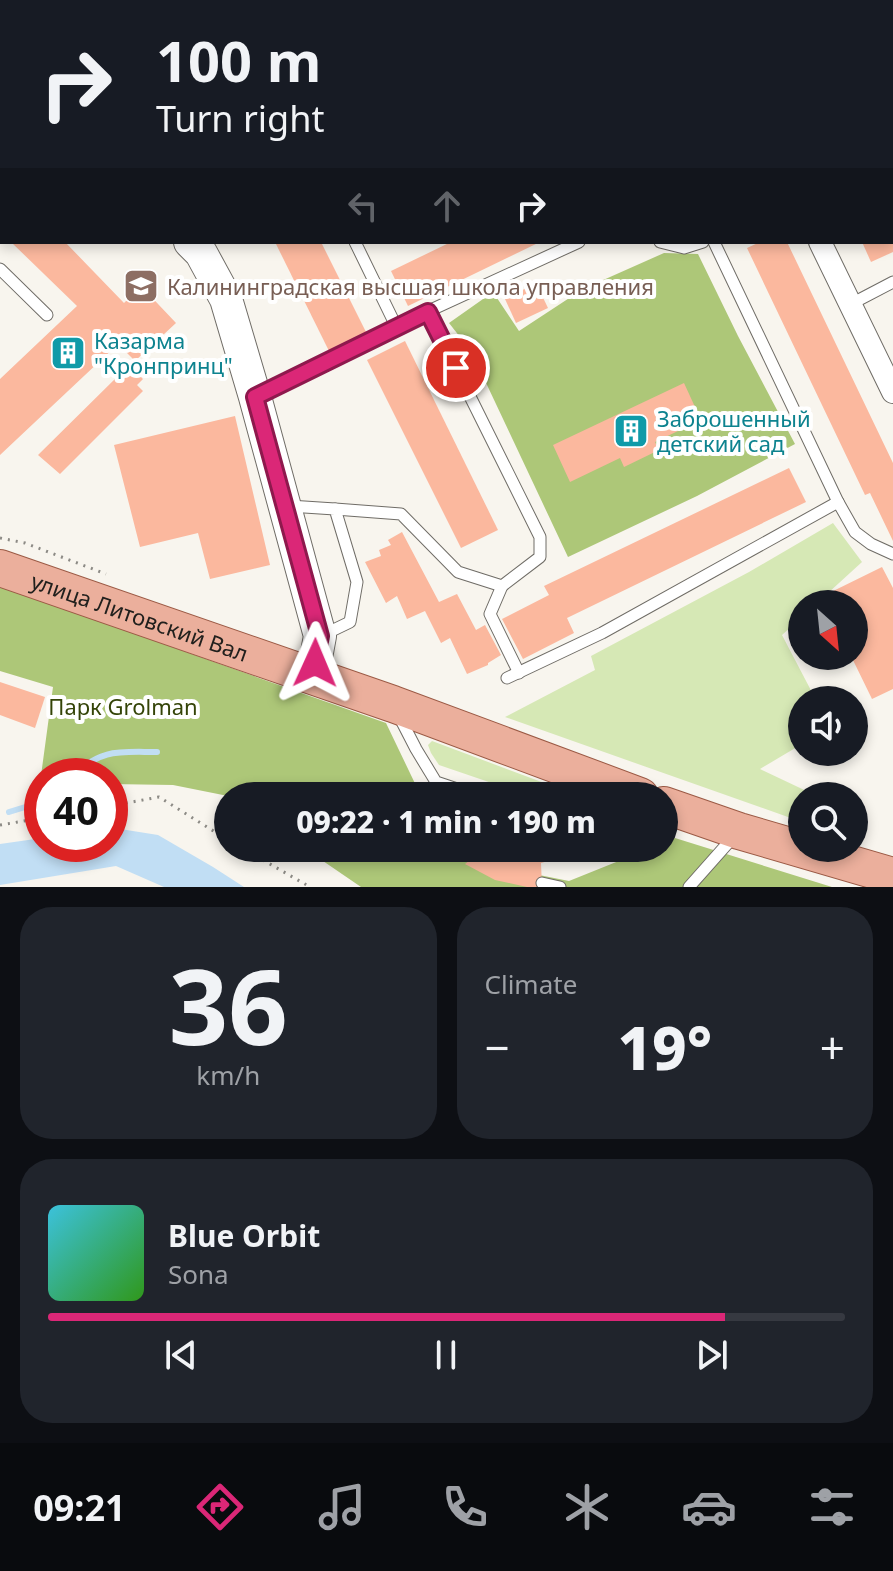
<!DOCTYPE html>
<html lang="en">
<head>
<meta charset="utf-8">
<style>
	:root { --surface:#171b24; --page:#20242c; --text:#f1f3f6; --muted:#9ea1a6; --line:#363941; --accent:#db2777 }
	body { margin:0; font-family:"Noto Sans",sans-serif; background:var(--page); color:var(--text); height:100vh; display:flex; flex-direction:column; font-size:30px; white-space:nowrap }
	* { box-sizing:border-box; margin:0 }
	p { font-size:26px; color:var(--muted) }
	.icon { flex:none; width:44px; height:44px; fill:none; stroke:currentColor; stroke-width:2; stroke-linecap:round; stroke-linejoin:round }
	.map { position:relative; height:887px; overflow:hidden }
	.sheet { display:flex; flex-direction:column; gap:20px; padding:20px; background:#0d0f14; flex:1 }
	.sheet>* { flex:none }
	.guide { position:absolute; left:0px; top:0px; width:894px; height:244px; box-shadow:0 4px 12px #0003; background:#171b24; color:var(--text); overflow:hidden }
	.needle { width:52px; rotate:153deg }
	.controls { position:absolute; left:788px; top:590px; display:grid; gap:16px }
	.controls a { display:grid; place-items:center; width:80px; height:80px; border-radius:50%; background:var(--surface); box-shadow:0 4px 12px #0003; font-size:40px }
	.speed { position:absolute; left:24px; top:758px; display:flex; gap:16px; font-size:40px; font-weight:700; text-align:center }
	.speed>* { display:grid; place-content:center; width:104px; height:104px; border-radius:50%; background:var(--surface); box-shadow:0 4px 12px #0003; line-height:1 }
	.speed .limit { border:12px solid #d22; background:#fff; color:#111 }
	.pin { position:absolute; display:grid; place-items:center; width:68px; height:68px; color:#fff; margin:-34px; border:4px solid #fff; border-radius:50%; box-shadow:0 2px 8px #0007 }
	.me { position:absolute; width:88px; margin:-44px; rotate:1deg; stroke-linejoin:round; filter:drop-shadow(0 0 6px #0008) }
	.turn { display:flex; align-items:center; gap:28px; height:168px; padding:0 24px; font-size:36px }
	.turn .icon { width:104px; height:104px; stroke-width:2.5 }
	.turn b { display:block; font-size:56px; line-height:68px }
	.lanes { display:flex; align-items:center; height:76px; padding:0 24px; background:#0003; justify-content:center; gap:40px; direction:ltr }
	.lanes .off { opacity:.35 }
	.big { font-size:60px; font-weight:800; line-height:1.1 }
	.sheet .tile { flex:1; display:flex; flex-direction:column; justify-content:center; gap:12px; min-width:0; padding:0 28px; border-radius:32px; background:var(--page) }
	.sheet .dial { align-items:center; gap:0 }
	.dial b { font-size:104px; line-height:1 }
	.song { display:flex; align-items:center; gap:24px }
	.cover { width:96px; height:96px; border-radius:12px; background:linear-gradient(135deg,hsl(190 70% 55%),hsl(110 70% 35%)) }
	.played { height:8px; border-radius:4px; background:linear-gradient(90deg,var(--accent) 85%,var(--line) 85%) }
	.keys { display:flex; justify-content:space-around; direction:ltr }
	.heat { display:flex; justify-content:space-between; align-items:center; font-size:44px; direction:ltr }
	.sheet .tiles { flex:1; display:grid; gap:20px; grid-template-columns:1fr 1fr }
	.tile:last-child { grid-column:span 2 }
	.trip { position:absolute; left:214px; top:782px; width:464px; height:80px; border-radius:40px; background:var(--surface); box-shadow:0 4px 12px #0003; font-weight:800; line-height:80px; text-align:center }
	.menu { display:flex; height:128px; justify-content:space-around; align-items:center; background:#090b0e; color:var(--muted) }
	.menu .icon { width:56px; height:56px }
	.menu .on { color:var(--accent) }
	.menu b { font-size:36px; color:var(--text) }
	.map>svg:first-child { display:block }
</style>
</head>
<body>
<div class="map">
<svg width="893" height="887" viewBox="0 0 893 887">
	<rect width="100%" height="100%" fill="#f8f5ee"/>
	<polygon fill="#f0e9dc" points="0,0 195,0 194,2 2,2 2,6"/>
	<g fill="#d6e8b5">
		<polygon points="833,523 862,562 816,604 802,604 802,617 782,635 816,700 802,700 802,744 760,769 817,796 802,796 802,822 505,717 595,670 591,656 749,572"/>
		<polygon points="432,741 579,796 530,796 439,765 431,753 428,745"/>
	</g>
	<g fill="#adc778">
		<polygon points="664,253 698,254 738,336 795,444 697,496 568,557 471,351 449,323 493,292 519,331 583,289"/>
		<polygon points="0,586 386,723 421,796 228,796 173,785 110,784 110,776 42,776 42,783 40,783 53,687 0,671"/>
		<polygon points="675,838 832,887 361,887 304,848 445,848 450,857 569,881 651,848 664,848 664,843"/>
	</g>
	<polygon fill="#c1def4" points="114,828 158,835 213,867 244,887 164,887 116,866 0,885 0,844 42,838 42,844 110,844 110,829"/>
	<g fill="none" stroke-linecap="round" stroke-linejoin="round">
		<g stroke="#c1def4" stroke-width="6">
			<path d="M72 776C102 748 119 752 157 752"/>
			<polyline points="9,812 35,804 42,800"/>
		</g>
	</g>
	<g fill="#fbb89e">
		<polygon points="11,242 65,242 124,303 141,286 176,323 135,361 118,344 0,455 0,379 77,306"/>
		<polygon points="275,242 321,242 366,332 329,351"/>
		<polygon points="451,242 540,242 408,306 391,271"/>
		<polygon points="760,242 787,242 893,463 893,541 870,493 865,495 747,248"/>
		<polygon points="862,242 893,242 893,252 871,262"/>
		<polygon points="536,283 548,308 516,323 505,299"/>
		<polygon points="405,341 498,530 461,548 367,360"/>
		<polygon points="119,365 124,370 129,365 143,379 137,385 143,391 60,474 38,455 119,375 114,371"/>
		<polygon points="684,383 701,420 655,442 659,450 624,467 620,458 570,482 553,445"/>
		<polygon points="235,416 270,565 210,579 198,533 140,547 114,445"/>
		<polygon points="789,468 806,502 567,618 574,633 523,659 502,619 549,595 544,586"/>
		<polygon points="402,532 439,602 457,594 476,630 485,625 501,655 488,663 488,665 467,674 450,638 441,643 425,611 407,619 397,596 386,603 365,562 381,556 379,550 391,545 388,540"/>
		<polygon points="882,567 893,588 893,689 872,699 851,656 854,656 854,604 825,604 821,597"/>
		<polygon points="0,682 45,697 35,728 0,715"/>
		<polygon points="513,787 534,796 509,796"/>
		<polygon points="486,848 542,848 549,850 550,858 548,861 541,863 542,887 527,887 495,880 465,864"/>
	</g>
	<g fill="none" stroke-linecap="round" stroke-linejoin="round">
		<g stroke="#6f6c66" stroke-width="13">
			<g id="lane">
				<polyline points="440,0 441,2"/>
				<polyline points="638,2 641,0"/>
				<polyline points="0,77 2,76"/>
				<polyline points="892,132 893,133"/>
				<polyline points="355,242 396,326 579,242"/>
				<polyline points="660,242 684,248 703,242"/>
				<polyline points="714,242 838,502 855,532 871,544 893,554"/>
				<polyline points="0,269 47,315"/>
				<polyline points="851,304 893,282"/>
				<polyline points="257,396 396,326"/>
				<polyline points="289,506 335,509 357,582 350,622 321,636"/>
				<polyline points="335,509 401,514 458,572 502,586 540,557 540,537 428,312"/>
				<polyline points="502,586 490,614 519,673"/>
				<polyline points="507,678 602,633 838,502"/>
				<polyline points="399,716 416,749 436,782 478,796"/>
				<polyline points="542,883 560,887"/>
				<polyline points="689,887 736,834"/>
			</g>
		</g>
		<g stroke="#6f6c66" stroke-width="24">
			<g id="street">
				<polyline points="692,0 694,2"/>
				<polyline points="820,242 893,392"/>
			</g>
		</g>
		<g stroke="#6f6c66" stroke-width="34">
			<g id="secondary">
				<polyline points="0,39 2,49"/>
				<polyline points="190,242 201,253 226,299 255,397 320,636 315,663 309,675"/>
			</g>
		</g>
		<g stroke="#9b5a45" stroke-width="38">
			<g id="primary">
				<path id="s1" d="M0 568 393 704 640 796"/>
				<polyline points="664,805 739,831 893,876"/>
			</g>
		</g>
		<g stroke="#8c8a85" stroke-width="3" stroke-dasharray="2 6" stroke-linecap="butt">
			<polyline points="0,538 25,543 106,574"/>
			<polyline points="110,806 159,797 228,840"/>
			<polyline points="0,825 42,818"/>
			<polyline points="242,848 310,887"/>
		</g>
		<use href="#lane" stroke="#fff" stroke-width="11"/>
		<use href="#street" stroke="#fff" stroke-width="22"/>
		<use href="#secondary" stroke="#fff" stroke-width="32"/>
		<use href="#primary" stroke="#ebaf9c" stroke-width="36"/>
	</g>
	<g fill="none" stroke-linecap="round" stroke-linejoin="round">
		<g stroke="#8e194d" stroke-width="20">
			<polyline id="route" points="315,663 320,636 255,397 428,312 456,368"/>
		</g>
		<use href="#route" stroke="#db2777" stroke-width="14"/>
	</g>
	<defs>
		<g id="university-square" transform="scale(1.8)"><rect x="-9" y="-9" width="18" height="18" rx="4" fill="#8d6e63" stroke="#fff"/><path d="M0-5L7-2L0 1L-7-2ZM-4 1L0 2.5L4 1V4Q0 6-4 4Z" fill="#fff"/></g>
		<g id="building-square" transform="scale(1.8)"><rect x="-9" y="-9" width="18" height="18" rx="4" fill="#0f9aa8" stroke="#fff"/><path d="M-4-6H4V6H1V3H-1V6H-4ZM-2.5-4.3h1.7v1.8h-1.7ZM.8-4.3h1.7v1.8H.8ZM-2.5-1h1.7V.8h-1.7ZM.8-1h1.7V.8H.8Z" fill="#fff"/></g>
	</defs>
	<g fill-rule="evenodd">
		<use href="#university-square" x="141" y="286"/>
		<use href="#building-square" x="68" y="353"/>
		<use href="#building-square" x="631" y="431"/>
	</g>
	<g text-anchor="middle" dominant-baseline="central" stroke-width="8" stroke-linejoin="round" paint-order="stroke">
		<g font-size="22" fill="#785e54" stroke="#fff" text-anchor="start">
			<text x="167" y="286">Калининградская высшая школа управления</text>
		</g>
		<g font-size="22" fill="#0d838f" stroke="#fff" text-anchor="start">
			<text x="94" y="340">Казарма<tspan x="94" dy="25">"Кронпринц"</tspan></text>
			<text x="657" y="418">Заброшенный<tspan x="657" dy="25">детский сад</tspan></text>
		</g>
		<g font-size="22" fill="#21201d" stroke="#fff">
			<text stroke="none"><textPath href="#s1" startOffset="148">улица Литовский Вал</textPath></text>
		</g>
		<g font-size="22" fill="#344408" stroke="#fff">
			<text x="123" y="706">Парк Grolman</text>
		</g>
	</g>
</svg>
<div class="controls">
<a><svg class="needle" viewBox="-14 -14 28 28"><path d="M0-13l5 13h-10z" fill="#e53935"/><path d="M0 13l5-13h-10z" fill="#9ea1a6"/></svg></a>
<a><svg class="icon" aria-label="sound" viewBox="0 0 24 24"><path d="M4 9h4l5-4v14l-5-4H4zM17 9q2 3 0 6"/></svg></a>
<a><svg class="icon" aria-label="search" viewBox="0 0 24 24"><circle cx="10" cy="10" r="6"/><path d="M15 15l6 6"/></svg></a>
</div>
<div class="speed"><div class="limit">40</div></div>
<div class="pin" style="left:456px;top:368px;background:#d93025"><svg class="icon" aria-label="arrive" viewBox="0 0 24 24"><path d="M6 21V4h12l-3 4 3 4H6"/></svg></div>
<svg class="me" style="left:315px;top:663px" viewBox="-20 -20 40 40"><path d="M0-17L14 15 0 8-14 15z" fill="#db2777" stroke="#fff" stroke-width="4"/></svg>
<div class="trip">09:22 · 1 min · 190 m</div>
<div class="guide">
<div class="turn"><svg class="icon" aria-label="right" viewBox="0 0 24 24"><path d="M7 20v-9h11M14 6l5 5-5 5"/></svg><div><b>100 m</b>Turn right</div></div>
<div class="lanes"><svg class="icon off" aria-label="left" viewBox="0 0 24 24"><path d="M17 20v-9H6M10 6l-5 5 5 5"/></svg><svg class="icon off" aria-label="ahead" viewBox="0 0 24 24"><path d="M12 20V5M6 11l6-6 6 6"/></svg><svg class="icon" aria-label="right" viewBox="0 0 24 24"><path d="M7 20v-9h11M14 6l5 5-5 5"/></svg></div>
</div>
</div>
<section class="sheet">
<div class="tiles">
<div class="tile dial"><b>36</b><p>km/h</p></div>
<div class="tile"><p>Climate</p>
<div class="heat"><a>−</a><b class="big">19°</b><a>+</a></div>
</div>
<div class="tile">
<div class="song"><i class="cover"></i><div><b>Blue Orbit</b><p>Sona</p></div></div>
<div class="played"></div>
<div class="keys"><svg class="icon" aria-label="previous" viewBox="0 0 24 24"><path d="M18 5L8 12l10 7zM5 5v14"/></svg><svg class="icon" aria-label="pause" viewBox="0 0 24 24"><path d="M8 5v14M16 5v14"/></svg><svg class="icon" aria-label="next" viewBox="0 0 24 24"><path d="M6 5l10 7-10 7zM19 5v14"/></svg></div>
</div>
</div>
</section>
<nav class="menu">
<b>09:21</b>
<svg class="icon on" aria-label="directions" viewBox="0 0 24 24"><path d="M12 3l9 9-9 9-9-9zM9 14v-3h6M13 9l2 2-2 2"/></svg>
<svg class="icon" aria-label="music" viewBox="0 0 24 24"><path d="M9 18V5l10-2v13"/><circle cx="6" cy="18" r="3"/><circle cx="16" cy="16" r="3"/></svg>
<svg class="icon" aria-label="phone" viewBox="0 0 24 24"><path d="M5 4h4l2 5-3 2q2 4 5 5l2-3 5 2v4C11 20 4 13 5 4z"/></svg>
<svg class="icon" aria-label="climate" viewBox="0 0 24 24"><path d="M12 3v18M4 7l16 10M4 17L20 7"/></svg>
<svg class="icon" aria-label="car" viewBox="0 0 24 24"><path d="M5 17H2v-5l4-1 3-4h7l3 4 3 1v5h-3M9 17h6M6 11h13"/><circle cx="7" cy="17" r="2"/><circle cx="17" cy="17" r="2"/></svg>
<svg class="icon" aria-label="filters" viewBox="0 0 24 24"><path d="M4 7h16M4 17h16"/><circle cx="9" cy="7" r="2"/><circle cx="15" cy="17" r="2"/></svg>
</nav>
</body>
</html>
